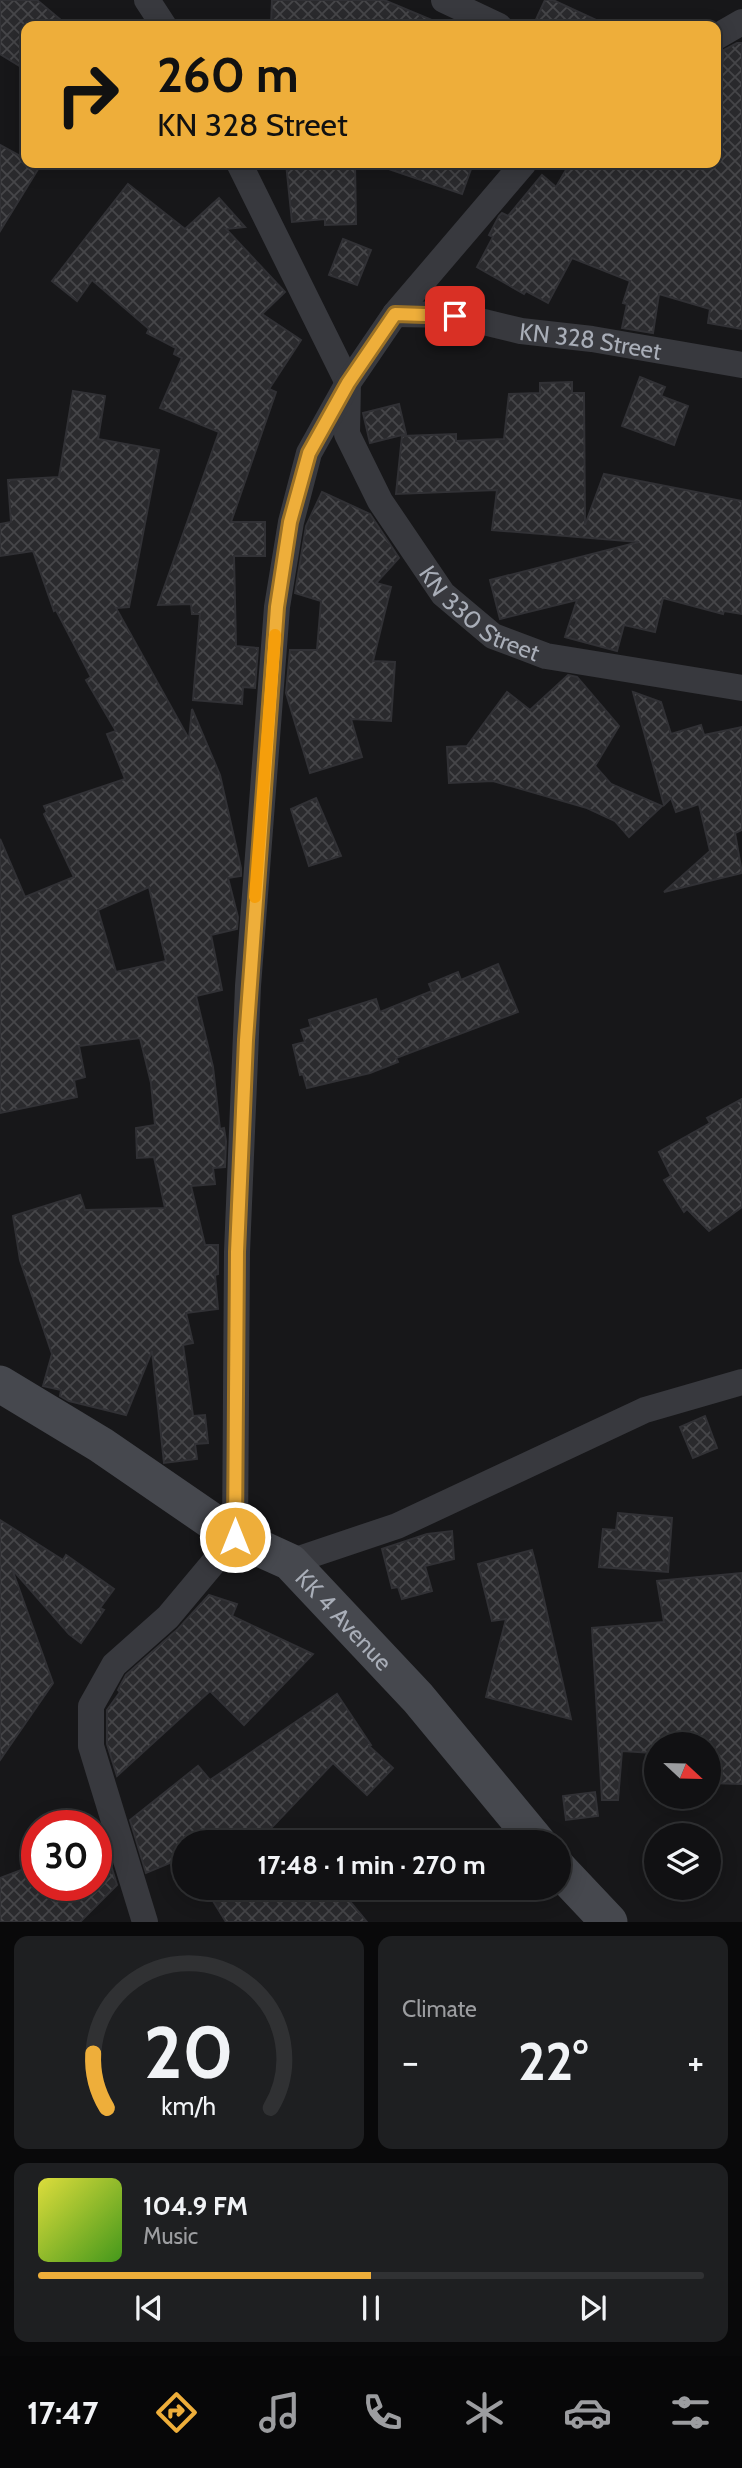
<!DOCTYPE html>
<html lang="en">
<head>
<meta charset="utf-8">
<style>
	:root { --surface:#111113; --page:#1e1f21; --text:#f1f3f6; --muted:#9c9da0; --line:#303133; --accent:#eeae3a }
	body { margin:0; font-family:Cabin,sans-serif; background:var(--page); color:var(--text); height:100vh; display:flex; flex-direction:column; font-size:26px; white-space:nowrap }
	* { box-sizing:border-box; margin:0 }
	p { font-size:23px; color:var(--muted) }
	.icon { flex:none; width:38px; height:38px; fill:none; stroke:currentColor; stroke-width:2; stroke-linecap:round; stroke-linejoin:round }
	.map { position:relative; height:1922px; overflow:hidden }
	.side { display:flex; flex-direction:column; gap:14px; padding:14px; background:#09090a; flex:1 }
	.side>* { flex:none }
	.banner { position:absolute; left:21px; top:21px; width:700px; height:147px; border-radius:14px; box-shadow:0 4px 18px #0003,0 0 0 2px var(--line); background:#eeae3a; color:#111; overflow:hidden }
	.needle { width:46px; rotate:112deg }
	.tools { position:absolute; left:644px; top:1732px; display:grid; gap:14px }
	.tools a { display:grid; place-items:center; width:77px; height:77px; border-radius:50%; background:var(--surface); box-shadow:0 4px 18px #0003,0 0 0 2px var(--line); font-size:35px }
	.speed { position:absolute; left:21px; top:1810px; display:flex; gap:14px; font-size:35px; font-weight:700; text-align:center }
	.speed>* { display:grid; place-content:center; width:91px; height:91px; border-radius:50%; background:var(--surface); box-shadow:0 4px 18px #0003,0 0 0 2px var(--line); line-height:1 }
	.speed .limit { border:10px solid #d22; background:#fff; color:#111 }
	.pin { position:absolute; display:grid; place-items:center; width:60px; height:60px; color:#fff; margin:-30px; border-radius:14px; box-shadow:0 4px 10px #0006 }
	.me { position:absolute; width:77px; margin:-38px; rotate:0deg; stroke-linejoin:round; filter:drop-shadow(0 0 5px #0008) }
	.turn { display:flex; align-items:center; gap:24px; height:147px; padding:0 21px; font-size:32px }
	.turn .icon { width:91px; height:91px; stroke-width:2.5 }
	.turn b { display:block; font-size:49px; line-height:60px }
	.big { font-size:52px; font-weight:700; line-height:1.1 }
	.side .card { flex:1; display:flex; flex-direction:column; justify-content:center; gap:10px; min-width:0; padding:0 24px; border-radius:14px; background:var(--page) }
	.side .dial { align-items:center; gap:0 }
	.dial svg { height:182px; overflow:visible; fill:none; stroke:var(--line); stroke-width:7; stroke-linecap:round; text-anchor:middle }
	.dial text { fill:var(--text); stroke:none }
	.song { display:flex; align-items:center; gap:21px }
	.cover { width:84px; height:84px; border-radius:10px; background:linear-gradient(135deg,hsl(60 70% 55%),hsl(100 70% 35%)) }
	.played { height:7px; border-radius:4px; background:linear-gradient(90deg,var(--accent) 50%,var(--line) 50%) }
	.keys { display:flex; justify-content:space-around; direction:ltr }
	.heat { display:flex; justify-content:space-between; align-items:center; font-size:38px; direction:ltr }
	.side .tiles { flex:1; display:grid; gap:14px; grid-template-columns:1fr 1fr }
	.card:last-child { grid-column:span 2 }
	.trip { position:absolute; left:172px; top:1830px; width:399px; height:70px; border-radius:35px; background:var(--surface); box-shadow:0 4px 18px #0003,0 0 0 2px var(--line); font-weight:700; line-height:70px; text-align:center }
	.tab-bar { display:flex; height:112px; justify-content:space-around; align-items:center; background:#070708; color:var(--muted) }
	.tab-bar .icon { width:49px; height:49px }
	.tab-bar .current { color:var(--accent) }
	.tab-bar b { font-size:32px; color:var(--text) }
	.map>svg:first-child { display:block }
</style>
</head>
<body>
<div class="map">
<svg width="742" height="1922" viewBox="0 0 742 1922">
	<defs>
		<pattern id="building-cross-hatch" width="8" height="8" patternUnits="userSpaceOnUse" patternTransform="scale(1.75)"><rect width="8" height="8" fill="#2a2a2d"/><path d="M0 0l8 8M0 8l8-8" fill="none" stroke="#464649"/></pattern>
	</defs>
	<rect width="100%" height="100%" fill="#171719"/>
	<g fill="url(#building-cross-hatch)" stroke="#313135" stroke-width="2" fill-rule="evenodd">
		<polygon points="0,0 37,0 68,26 26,26 26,70 0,54"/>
		<polygon points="272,0 384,0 446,26 271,26"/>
		<polygon points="545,0 553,0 609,26 533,26"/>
		<polygon points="737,43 742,43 742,329 708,323 710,309 659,294 653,333 622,328 627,304 623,303 630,281 572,258 548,303 526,291 524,294 477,267 493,237 489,235 499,216 502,213 508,216 542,175 556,187 570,163 716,163 716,117 724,50"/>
		<polygon points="0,145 26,159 26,163 40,166 0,231"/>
		<polygon points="286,163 355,163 356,224 325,225 325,219 292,222"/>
		<polygon points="384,163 454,163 471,169 462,194 383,167"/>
		<polygon points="128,184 185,229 219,198 245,227 226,229 285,292 262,314 301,340 269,389 276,392 231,522 265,522 265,556 234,556 236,646 258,648 255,688 243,687 242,704 193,700 200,614 192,614 191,604 158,605 219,432 160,408 182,358 174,354 176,348 147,333 149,329 92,280 77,301 52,281"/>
		<polygon points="343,239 371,250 357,285 329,275"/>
		<polygon points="640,377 665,387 661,396 688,406 674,445 622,426"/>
		<polygon points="572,382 572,393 584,393 585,525 604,474 742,501 742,614 724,611 723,614 663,598 655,632 624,625 617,651 565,637 577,600 500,619 490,580 639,542 492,530 497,490 396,494 402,436 456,434 456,441 504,439 509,394 540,393 540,383"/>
		<path d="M73 391 105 396 98 439 159 450 129 607 116 608 189 739 192 709 220 775 241 868V876L228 878 238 917 237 929 211 935 222 990 196 996 213 1067 220 1129 224 1128 226 1141 225 1167 213 1168 215 1184 191 1186 205 1245H218V1274L215 1275 218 1309 186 1313 193 1343 183 1345 193 1416 205 1415 208 1443 195 1444 197 1459 164 1463 152 1351 126 1415 69 1401 60 1396 61 1390 43 1386 52 1354 20 1260 13 1216 80 1195 85 1210 165 1208 154 1157 137 1158 136 1128 155 1125 151 1083 140 1038 79 1046 85 1077 74 1080 77 1097 0 1113V839L25 897 74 877 44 814 47 812 44 806 125 779 107 734 116 731 86 680 91 677 56 610 54 611 33 551 0 556V524L11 522 8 480 59 477ZM149 887 166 961 116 972 98 910Z"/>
		<polygon points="399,404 406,434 370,443 363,413"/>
		<polygon points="322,492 370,514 399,558 376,583 391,587 373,661 395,662 391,721 351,719 362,757 310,773 286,693 290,650 317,650 321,601 295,593 306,526"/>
		<polygon points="568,675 577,677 619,726 595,766 611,784 662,806 629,837 615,821 587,808 493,781 449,783 447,747 467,746 507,692 530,710"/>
		<polygon points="633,692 661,702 671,734 701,725 704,735 742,727 742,830 735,833 742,873 664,892 710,851 699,804 676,812 671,798 664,805"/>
		<polygon points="316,798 341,856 309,866 291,809"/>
		<polygon points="498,964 518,1012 396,1058 398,1062 370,1073 307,1088 303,1074 300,1075 293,1045 305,1042 301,1030 311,1027 309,1020 376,999 380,1012 432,991 429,984 458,972 461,980"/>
		<polygon points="742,1099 742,1207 709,1231 687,1209 684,1212 664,1180 671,1176 659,1152 710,1123 707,1118"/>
		<polygon points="705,1416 717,1448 693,1458 680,1427"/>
		<polygon points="618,1513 672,1518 668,1572 599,1567 603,1529 616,1530"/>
		<polygon points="0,1520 63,1560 66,1555 114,1589 100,1608 104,1610 81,1643 69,1634 12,1569 53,1683 0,1760"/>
		<polygon points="452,1531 454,1559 425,1566 432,1591 402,1599 398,1587 392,1588 382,1549 427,1534"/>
		<polygon points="532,1550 537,1569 571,1719 486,1697 506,1619 492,1621 478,1564"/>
		<polygon points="742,1573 742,1784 709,1783 709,1745 653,1745 652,1753 622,1751 618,1800 602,1800 592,1628 664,1622 657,1581"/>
		<polygon points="209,1595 237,1604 232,1616 313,1654 244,1725 210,1691 117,1776 107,1744 107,1710 120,1692 118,1690 126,1675 178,1629"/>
		<polygon points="337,1694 371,1745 369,1746 393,1768 367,1795 333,1763 257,1843 184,1843 184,1857 146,1873 130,1820 198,1766 210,1780"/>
		<polygon points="595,1792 598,1816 566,1820 563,1796"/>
		<polygon points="104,1842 117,1885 80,1922 0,1922 0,1878 37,1864 37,1885 96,1885 96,1848"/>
		<polygon points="205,1888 339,1888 367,1922 226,1922"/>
	</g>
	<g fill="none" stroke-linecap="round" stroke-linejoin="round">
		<g stroke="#38393e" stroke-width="26">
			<polyline points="147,0 164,26"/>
			<polyline points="444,0 499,26"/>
			<polyline points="716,37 742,22"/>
			<path id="s1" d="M239 163 348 383 347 434 380 501 443 594 493 636 546 656 742 688"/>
			<path id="s2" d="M395 314 455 315 521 331 592 339 742 365"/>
			<polyline points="290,1562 397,1526 645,1410 742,1382"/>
			<polyline points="145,1922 91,1746 91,1706 114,1665 168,1617 235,1537 237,1252 248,986 277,607 291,522 309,453 348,383 395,314 524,163"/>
		</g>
		<g stroke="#46484e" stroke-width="37">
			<path id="s3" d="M0 1384 101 1445 235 1537 290 1562 418 1698 538 1843"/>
			<polyline points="558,1868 609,1922"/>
		</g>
	</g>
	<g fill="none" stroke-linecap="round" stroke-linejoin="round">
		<g stroke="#9b7126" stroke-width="18">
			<polyline id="route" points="235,1537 237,1252 246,1040 277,607 290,522 309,453 348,383 395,314 455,316"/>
		</g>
		<use href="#route" stroke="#eeae3a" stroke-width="12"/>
		<polyline stroke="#f59e0b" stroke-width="12" points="255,897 275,635"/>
	</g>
	<g text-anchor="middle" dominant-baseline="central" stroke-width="7" stroke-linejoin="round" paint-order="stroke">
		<g font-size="24" fill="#a9aeb8" stroke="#121214">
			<text stroke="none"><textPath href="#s2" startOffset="198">KN 328 Street</textPath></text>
			<text stroke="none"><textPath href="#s1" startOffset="525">KN 330 Street</textPath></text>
			<text stroke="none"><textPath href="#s3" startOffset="420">KK 4 Avenue</textPath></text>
		</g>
	</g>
</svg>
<div class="tools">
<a><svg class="needle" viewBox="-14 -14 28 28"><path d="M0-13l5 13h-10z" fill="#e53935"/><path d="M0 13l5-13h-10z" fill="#9c9da0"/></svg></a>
<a><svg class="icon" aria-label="layers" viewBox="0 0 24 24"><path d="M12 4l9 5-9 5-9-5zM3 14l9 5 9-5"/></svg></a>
</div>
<div class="speed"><div class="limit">30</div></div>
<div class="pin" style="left:455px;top:316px;background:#d93025"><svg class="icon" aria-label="arrive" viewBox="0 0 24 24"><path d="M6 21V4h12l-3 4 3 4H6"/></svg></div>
<svg class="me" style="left:235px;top:1537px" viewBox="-20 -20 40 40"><circle r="17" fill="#eeae3a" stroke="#fff" stroke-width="3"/><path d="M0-11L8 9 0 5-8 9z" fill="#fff"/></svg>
<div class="trip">17:48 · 1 min · 270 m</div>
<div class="banner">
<div class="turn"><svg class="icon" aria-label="right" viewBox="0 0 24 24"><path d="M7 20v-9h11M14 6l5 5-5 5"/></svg><div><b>260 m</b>KN 328 Street</div></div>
</div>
</div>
<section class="side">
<div class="tiles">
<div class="card dial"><svg viewBox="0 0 100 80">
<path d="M14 69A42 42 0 1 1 86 69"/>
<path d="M14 69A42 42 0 0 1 8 45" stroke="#eeae3a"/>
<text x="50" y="56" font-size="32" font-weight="700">20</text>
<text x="50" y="72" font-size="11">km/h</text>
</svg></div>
<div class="card"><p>Climate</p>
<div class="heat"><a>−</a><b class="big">22°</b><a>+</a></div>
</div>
<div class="card">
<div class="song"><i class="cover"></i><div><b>104.9 FM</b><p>Music</p></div></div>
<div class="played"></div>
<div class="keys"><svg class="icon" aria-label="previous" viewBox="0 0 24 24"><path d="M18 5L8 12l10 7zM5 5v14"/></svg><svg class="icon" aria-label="pause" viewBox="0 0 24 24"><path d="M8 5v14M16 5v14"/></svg><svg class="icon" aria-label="next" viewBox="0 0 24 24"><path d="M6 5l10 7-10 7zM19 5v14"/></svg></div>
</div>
</div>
</section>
<nav class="tab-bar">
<b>17:47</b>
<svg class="icon current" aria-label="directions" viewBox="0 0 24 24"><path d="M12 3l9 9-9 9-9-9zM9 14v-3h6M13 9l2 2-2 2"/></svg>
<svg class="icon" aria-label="music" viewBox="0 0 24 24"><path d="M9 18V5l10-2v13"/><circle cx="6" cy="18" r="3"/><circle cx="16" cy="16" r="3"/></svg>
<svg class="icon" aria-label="phone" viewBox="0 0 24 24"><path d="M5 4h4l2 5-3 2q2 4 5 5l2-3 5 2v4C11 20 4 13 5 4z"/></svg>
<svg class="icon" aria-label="climate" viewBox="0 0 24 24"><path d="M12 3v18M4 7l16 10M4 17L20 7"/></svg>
<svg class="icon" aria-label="car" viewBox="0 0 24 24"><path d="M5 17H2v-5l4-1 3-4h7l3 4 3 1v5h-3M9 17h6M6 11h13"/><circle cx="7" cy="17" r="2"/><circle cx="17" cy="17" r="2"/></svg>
<svg class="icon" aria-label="filters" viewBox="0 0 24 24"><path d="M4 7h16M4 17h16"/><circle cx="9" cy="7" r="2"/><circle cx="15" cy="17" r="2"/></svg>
</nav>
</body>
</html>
